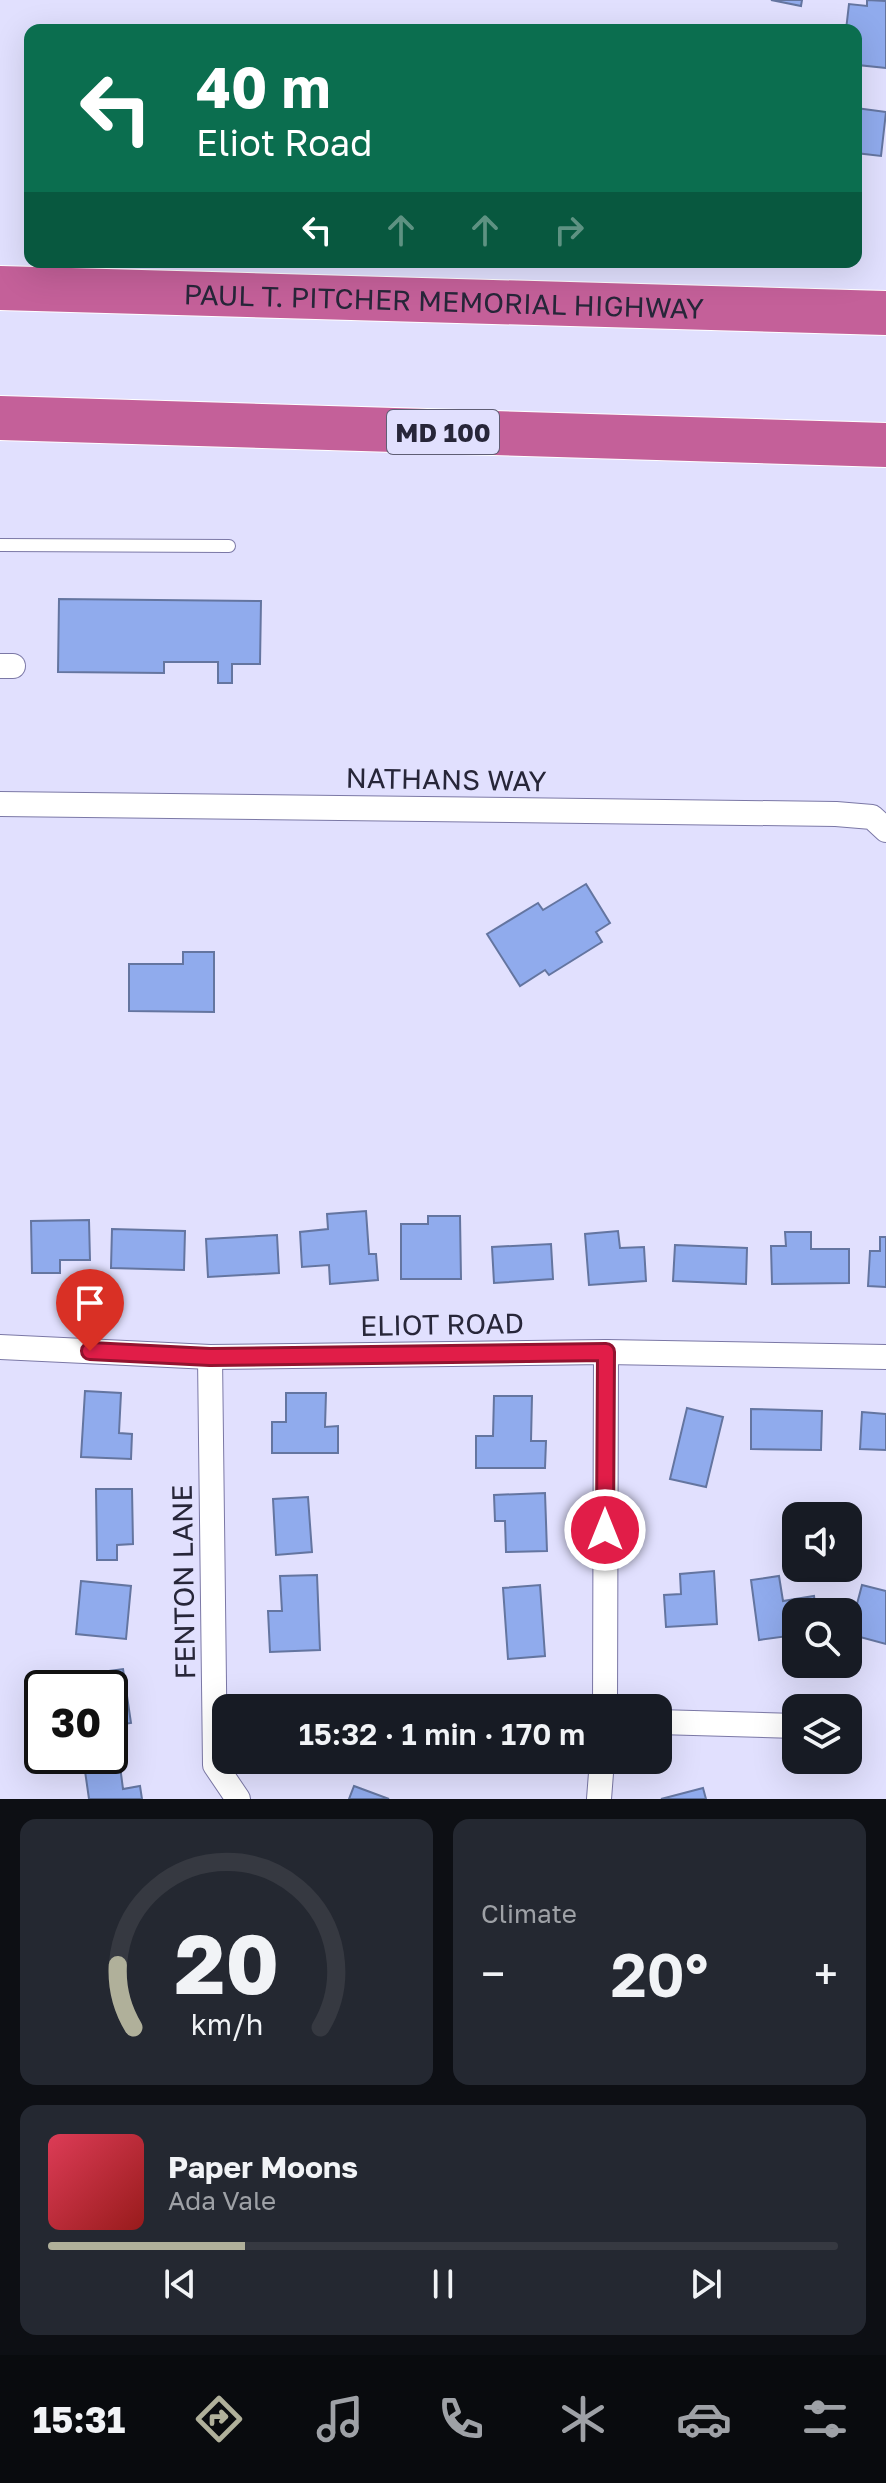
<!DOCTYPE html>
<html lang="en">
<head>
<meta charset="utf-8">
<style>
	:root { --surface:#171b24; --page:#242831; --text:#f1f3f6; --muted:#9ea1a6; --line:#363941; --accent:#b0b09a }
	body { margin:0; font-family:"Golos Text",sans-serif; background:var(--page); color:var(--text); height:100vh; display:flex; flex-direction:column; font-size:30px; white-space:nowrap }
	* { box-sizing:border-box; margin:0 }
	p { font-size:26px; color:var(--muted) }
	.icon { flex:none; width:44px; height:44px; fill:none; stroke:currentColor; stroke-width:2; stroke-linecap:round; stroke-linejoin:round }
	.map { position:relative; height:1799px; overflow:hidden }
	.drawer { display:flex; flex-direction:column; gap:20px; padding:20px; background:#0d0f14; flex:1 }
	.drawer>* { flex:none }
	.banner { position:absolute; left:24px; top:24px; width:838px; height:244px; border-radius:16px; box-shadow:0 8px 32px #0002; background:#0b6e4f; color:#fff; overflow:hidden }
	.controls { position:absolute; left:782px; top:1502px; display:grid; gap:16px }
	.controls a { display:grid; place-items:center; width:80px; height:80px; border-radius:16px; background:var(--surface); box-shadow:0 8px 32px #0002; font-size:40px }
	.speed { position:absolute; left:24px; top:1670px; display:flex; gap:16px; font-size:40px; font-weight:700; text-align:center }
	.speed>* { display:grid; place-content:center; width:104px; height:104px; border-radius:50%; background:var(--surface); box-shadow:0 8px 32px #0002; line-height:1 }
	.speed .limit { border:4px solid #111; border-radius:12px; background:#fff; color:#111 }
	.pin { position:absolute; display:grid; place-items:center; width:68px; height:68px; color:#fff; margin:-82px -34px; border-radius:50% 50% 50% 0; rotate:-45deg; box-shadow:0 0 8px #0007 }
	.pin .icon { rotate:45deg }
	.me { position:absolute; width:88px; margin:-44px; rotate:0deg; stroke-linejoin:round; filter:drop-shadow(0 0 6px #0008) }
	.turn { display:flex; align-items:center; gap:28px; height:168px; padding:0 40px; font-size:36px }
	.turn .icon { width:104px; height:104px; stroke-width:2.5 }
	.turn b { display:block; font-size:56px; line-height:68px }
	.lanes { display:flex; align-items:center; height:76px; padding:0 40px; background:#0003; justify-content:center; gap:40px; direction:ltr }
	.lanes .off { opacity:.35 }
	.big { font-size:60px; font-weight:600; line-height:1.1 }
	.drawer .tile { flex:1; display:flex; flex-direction:column; justify-content:center; gap:12px; min-width:0; padding:0 28px; border-radius:16px; background:var(--page) }
	.drawer .dial { align-items:center; gap:0 }
	.dial svg { height:208px; overflow:visible; fill:none; stroke:var(--line); stroke-width:7; stroke-linecap:round; text-anchor:middle }
	.dial text { fill:var(--text); stroke:none }
	.song { display:flex; align-items:center; gap:24px }
	.cover { width:96px; height:96px; border-radius:12px; background:linear-gradient(135deg,hsl(350 70% 55%),hsl(0 70% 35%)) }
	.played { height:8px; border-radius:4px; background:linear-gradient(90deg,var(--accent) 25%,var(--line) 25%) }
	.keys { display:flex; justify-content:space-around; direction:ltr }
	.heat { display:flex; justify-content:space-between; align-items:center; font-size:44px; direction:ltr }
	.drawer .tiles { flex:1; display:grid; gap:20px; grid-template-columns:1fr 1fr }
	.tile:last-child { grid-column:span 2 }
	.trip { position:absolute; left:212px; top:1694px; width:460px; height:80px; border-radius:16px; background:var(--surface); box-shadow:0 8px 32px #0002; font-weight:600; line-height:80px; text-align:center }
	.dock { display:flex; height:128px; justify-content:space-around; align-items:center; background:#090b0e; color:var(--muted) }
	.dock .icon { width:56px; height:56px }
	.dock .current { color:var(--accent) }
	.dock b { font-size:36px; color:var(--text) }
	.map>svg:first-child { display:block }
</style>
</head>
<body>
<div class="map">
<svg width="886" height="1799" viewBox="0 0 886 1799">
	<rect width="100%" height="100%" fill="#e1e0fe"/>
	<g fill="#90abed" stroke="#6475a0" stroke-width="2">
		<polygon points="771,0 802,0 801,6"/>
		<polygon points="867,0 886,1 886,68 858,65 861,39 856,39 856,30 846,30 849,4 867,6"/>
		<polygon points="856,108 886,112 881,156 856,153"/>
		<polygon points="59,599 261,601 260,664 232,664 232,683 218,683 218,662 164,662 164,673 58,672"/>
		<polygon points="586,884 610,923 596,932 602,942 549,975 545,970 520,986 487,934 538,903 543,910"/>
		<polygon points="183,952 214,952 214,1012 129,1011 129,964 183,964"/>
		<polygon points="366,1211 369,1254 376,1254 378,1280 330,1284 329,1265 302,1267 300,1232 328,1229 327,1214"/>
		<polygon points="428,1216 460,1216 461,1279 401,1279 401,1224 428,1224"/>
		<polygon points="89,1220 90,1260 60,1260 60,1273 32,1273 31,1221"/>
		<polygon points="112,1229 185,1231 184,1270 111,1268"/>
		<polygon points="618,1231 620,1248 644,1247 646,1281 589,1285 585,1234"/>
		<polygon points="785,1232 811,1232 811,1249 849,1249 849,1283 772,1284 771,1246 786,1246"/>
		<polygon points="277,1235 279,1273 208,1277 206,1239"/>
		<polygon points="880,1237 886,1237 886,1287 868,1286 870,1251 880,1251"/>
		<polygon points="551,1244 553,1279 494,1283 492,1247"/>
		<polygon points="675,1245 747,1248 746,1284 673,1281"/>
		<polygon points="85,1391 121,1393 119,1433 132,1434 131,1459 81,1457"/>
		<polygon points="286,1393 326,1393 325,1427 338,1426 338,1453 272,1453 272,1422 286,1422"/>
		<polygon points="494,1396 532,1396 531,1441 546,1441 545,1468 476,1468 476,1436 493,1436"/>
		<polygon points="687,1408 723,1417 706,1487 670,1479"/>
		<polygon points="751,1409 822,1411 821,1450 751,1449"/>
		<polygon points="862,1412 886,1414 886,1450 860,1449"/>
		<polygon points="96,1489 132,1489 133,1544 117,1545 117,1560 97,1560"/>
		<polygon points="545,1493 547,1551 506,1552 505,1521 495,1521 494,1495"/>
		<polygon points="308,1497 312,1552 276,1555 273,1499"/>
		<polygon points="714,1571 717,1624 666,1627 664,1595 681,1594 680,1574"/>
		<polygon points="317,1575 320,1650 270,1652 268,1611 282,1611 280,1576"/>
		<polygon points="779,1576 783,1601 814,1596 816,1612 796,1612 796,1635 759,1640 751,1580"/>
		<polygon points="81,1581 131,1586 126,1639 76,1634"/>
		<polygon points="540,1585 545,1656 508,1659 503,1588"/>
		<polygon points="862,1585 886,1591 886,1644 849,1634"/>
		<polygon points="123,1669 131,1723 110,1726 110,1688 87,1688 85,1674"/>
		<polygon points="120,1766 123,1789 140,1786 142,1799 89,1799 85,1771"/>
		<polygon points="354,1786 389,1799 349,1799"/>
		<polygon points="703,1788 706,1799 661,1799"/>
	</g>
	<g fill="none" stroke-linecap="round" stroke-linejoin="round">
		<g stroke="#7b78a6" stroke-width="14">
			<polyline id="service" points="0,545 229,546"/>
		</g>
		<g stroke="#7b78a6" stroke-width="26">
			<g id="minor">
				<polyline points="0,666 13,666"/>
				<polyline points="0,804 836,814 872,817 886,830"/>
				<polyline points="0,1347 210,1357 606,1352 886,1357"/>
				<polyline points="210,1357 215,1765 238,1799"/>
				<polyline points="605,1708 606,1352"/>
				<polyline points="658,1722 796,1726"/>
				<polyline points="599,1799 602,1760"/>
			</g>
		</g>
		<g stroke="#fff" stroke-width="46">
			<g id="motorway">
				<path id="s1" d="M0 288 886 313"/>
				<polyline points="0,418 886,445"/>
			</g>
		</g>
		<use href="#service" stroke="#fff" stroke-width="12"/>
		<use href="#minor" stroke="#fff" stroke-width="24"/>
		<use href="#motorway" stroke="#c46099" stroke-width="44"/>
	</g>
	<g fill="none" stroke-linecap="round" stroke-linejoin="round">
		<g stroke="#92132f" stroke-width="20">
			<polyline id="route" points="90,1351 210,1357 606,1352 605,1530"/>
		</g>
		<use href="#route" stroke="#e11d48" stroke-width="14"/>
	</g>
	<g text-anchor="middle" dominant-baseline="central" stroke-width="6" stroke-linejoin="round" paint-order="stroke">
		<rect fill="#e1e0fe" stroke="#5f5e74" stroke-width="2" x="387" y="410" width="112" height="44" rx="6"/>
		<g font-size="26" font-weight="bold" fill="#272639">
			<text x="443" y="432">MD 100</text>
		</g>
		<g font-size="28" fill="#272639" stroke="#e1e0fe">
			<text stroke="none"><textPath href="#s1" startOffset="444">PAUL T. PITCHER MEMORIAL HIGHWAY</textPath></text>
			<text transform="translate(446 779) rotate(1)">NATHANS WAY</text>
			<text transform="translate(442 1324) rotate(-1)">ELIOT ROAD</text>
			<text transform="translate(183 1582) rotate(-91)">FENTON LANE</text>
		</g>
	</g>
</svg>
<div class="controls">
<a><svg class="icon" aria-label="sound" viewBox="0 0 24 24"><path d="M4 9h4l5-4v14l-5-4H4zM17 9q2 3 0 6"/></svg></a>
<a><svg class="icon" aria-label="search" viewBox="0 0 24 24"><circle cx="10" cy="10" r="6"/><path d="M15 15l6 6"/></svg></a>
<a><svg class="icon" aria-label="layers" viewBox="0 0 24 24"><path d="M12 4l9 5-9 5-9-5zM3 14l9 5 9-5"/></svg></a>
</div>
<div class="speed"><div class="limit">30</div></div>
<div class="pin" style="left:90px;top:1351px;background:#d93025"><svg class="icon" aria-label="arrive" viewBox="0 0 24 24"><path d="M6 21V4h12l-3 4 3 4H6"/></svg></div>
<svg class="me" style="left:605px;top:1530px" viewBox="-20 -20 40 40"><circle r="17" fill="#e11d48" stroke="#fff" stroke-width="3"/><path d="M0-11L8 9 0 5-8 9z" fill="#fff"/></svg>
<div class="trip">15:32 · 1 min · 170 m</div>
<div class="banner">
<div class="turn"><svg class="icon" aria-label="left" viewBox="0 0 24 24"><path d="M17 20v-9H6M10 6l-5 5 5 5"/></svg><div><b>40 m</b>Eliot Road</div></div>
<div class="lanes"><svg class="icon" aria-label="left" viewBox="0 0 24 24"><path d="M17 20v-9H6M10 6l-5 5 5 5"/></svg><svg class="icon off" aria-label="ahead" viewBox="0 0 24 24"><path d="M12 20V5M6 11l6-6 6 6"/></svg><svg class="icon off" aria-label="ahead" viewBox="0 0 24 24"><path d="M12 20V5M6 11l6-6 6 6"/></svg><svg class="icon off" aria-label="right" viewBox="0 0 24 24"><path d="M7 20v-9h11M14 6l5 5-5 5"/></svg></div>
</div>
</div>
<section class="drawer">
<div class="tiles">
<div class="tile dial"><svg viewBox="0 0 100 80">
<path d="M14 69A42 42 0 1 1 86 69"/>
<path d="M14 69A42 42 0 0 1 8 45" stroke="#b0b09a"/>
<text x="50" y="56" font-size="32" font-weight="700">20</text>
<text x="50" y="72" font-size="11">km/h</text>
</svg></div>
<div class="tile"><p>Climate</p>
<div class="heat"><a>−</a><b class="big">20°</b><a>+</a></div>
</div>
<div class="tile">
<div class="song"><i class="cover"></i><div><b>Paper Moons</b><p>Ada Vale</p></div></div>
<div class="played"></div>
<div class="keys"><svg class="icon" aria-label="previous" viewBox="0 0 24 24"><path d="M18 5L8 12l10 7zM5 5v14"/></svg><svg class="icon" aria-label="pause" viewBox="0 0 24 24"><path d="M8 5v14M16 5v14"/></svg><svg class="icon" aria-label="next" viewBox="0 0 24 24"><path d="M6 5l10 7-10 7zM19 5v14"/></svg></div>
</div>
</div>
</section>
<nav class="dock">
<b>15:31</b>
<svg class="icon current" aria-label="directions" viewBox="0 0 24 24"><path d="M12 3l9 9-9 9-9-9zM9 14v-3h6M13 9l2 2-2 2"/></svg>
<svg class="icon" aria-label="music" viewBox="0 0 24 24"><path d="M9 18V5l10-2v13"/><circle cx="6" cy="18" r="3"/><circle cx="16" cy="16" r="3"/></svg>
<svg class="icon" aria-label="phone" viewBox="0 0 24 24"><path d="M5 4h4l2 5-3 2q2 4 5 5l2-3 5 2v4C11 20 4 13 5 4z"/></svg>
<svg class="icon" aria-label="climate" viewBox="0 0 24 24"><path d="M12 3v18M4 7l16 10M4 17L20 7"/></svg>
<svg class="icon" aria-label="car" viewBox="0 0 24 24"><path d="M5 17H2v-5l4-1 3-4h7l3 4 3 1v5h-3M9 17h6M6 11h13"/><circle cx="7" cy="17" r="2"/><circle cx="17" cy="17" r="2"/></svg>
<svg class="icon" aria-label="filters" viewBox="0 0 24 24"><path d="M4 7h16M4 17h16"/><circle cx="9" cy="7" r="2"/><circle cx="15" cy="17" r="2"/></svg>
</nav>
</body>
</html>
